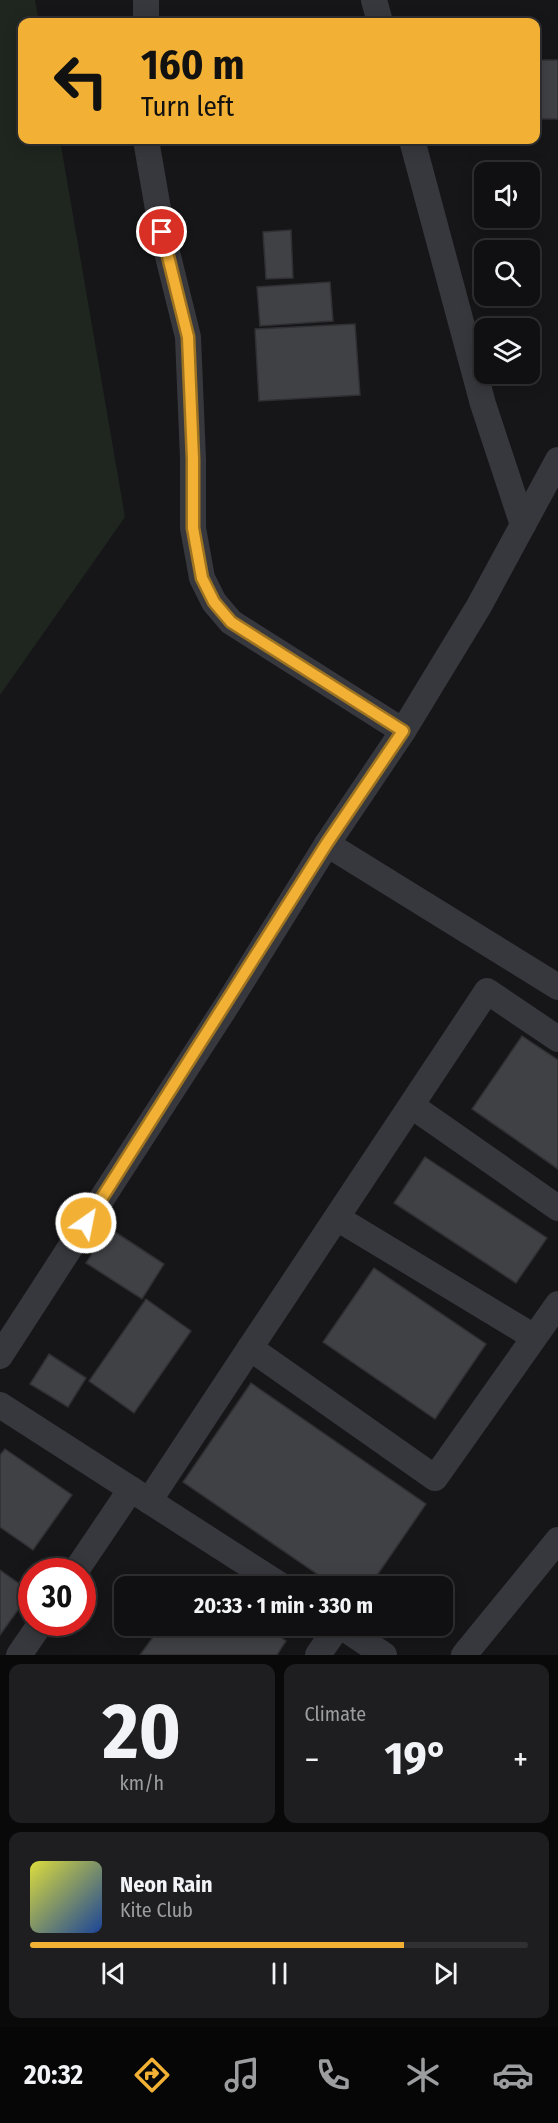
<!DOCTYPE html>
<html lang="en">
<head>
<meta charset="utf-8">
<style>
	:root { --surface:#101012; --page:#1e1e20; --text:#f1f3f6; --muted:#9c9d9f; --line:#303032; --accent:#f2b134 }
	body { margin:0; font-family:"Fira Sans Condensed",sans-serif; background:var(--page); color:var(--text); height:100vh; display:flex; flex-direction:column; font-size:22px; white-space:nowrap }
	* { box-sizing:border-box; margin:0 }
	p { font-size:20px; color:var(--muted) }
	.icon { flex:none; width:33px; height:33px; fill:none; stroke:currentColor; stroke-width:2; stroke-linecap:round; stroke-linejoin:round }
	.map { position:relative; height:1655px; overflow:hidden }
	.drawer { display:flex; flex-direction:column; gap:9px; padding:9px; background:#09090a; flex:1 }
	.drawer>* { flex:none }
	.top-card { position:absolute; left:18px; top:18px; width:522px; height:126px; border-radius:12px; box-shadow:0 3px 15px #0003,0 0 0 2px var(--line); background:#f2b134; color:#111; overflow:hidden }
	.tools { position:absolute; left:474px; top:162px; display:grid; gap:12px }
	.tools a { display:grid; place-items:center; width:66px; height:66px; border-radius:12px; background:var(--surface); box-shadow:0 3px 15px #0003,0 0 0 2px var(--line); font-size:30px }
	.speed { position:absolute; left:18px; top:1558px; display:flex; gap:12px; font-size:30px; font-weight:700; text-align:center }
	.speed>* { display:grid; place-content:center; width:78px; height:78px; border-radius:50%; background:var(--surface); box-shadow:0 3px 15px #0003,0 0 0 2px var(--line); line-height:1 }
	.speed .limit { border:9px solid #d22; background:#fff; color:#111 }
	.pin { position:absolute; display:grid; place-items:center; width:51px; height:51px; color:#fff; margin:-26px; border:3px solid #fff; border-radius:50%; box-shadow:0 2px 6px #0007 }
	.me { position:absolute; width:66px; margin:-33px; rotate:33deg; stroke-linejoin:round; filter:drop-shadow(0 0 4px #0008) }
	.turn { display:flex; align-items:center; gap:21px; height:126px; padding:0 24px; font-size:27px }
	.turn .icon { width:78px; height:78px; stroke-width:2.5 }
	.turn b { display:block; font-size:42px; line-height:51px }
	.big { font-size:45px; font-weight:700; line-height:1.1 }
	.drawer .card { flex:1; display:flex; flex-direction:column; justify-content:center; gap:9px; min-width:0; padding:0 21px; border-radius:12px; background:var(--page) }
	.drawer .dial { align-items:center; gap:0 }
	.dial b { font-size:78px; line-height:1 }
	.song { display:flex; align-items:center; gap:18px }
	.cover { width:72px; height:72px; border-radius:9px; background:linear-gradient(135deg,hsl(60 70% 55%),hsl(220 70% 35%)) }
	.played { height:6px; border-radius:3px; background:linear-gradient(90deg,var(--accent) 75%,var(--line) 75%) }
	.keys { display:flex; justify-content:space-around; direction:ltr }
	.heat { display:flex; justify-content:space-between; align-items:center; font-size:33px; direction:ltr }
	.drawer .tiles { flex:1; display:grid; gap:9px; grid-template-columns:1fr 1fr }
	.card:last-child { grid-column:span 2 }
	.trip { position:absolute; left:114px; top:1576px; width:339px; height:60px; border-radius:12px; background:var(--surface); box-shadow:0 3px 15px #0003,0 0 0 2px var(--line); font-weight:700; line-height:60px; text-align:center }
	.menu { display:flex; height:96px; justify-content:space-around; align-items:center; background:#060607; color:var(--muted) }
	.menu .icon { width:42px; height:42px }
	.menu .on { color:var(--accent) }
	.menu b { font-size:27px; color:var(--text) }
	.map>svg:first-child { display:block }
</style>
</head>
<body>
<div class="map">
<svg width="558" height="1655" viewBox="0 0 558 1655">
	<rect width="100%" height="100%" fill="#161618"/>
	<polygon fill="#1e261f" points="0,0 35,0 39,22 22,22 22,140 60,140 125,517 0,695"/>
	<g fill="#404145" stroke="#303034" stroke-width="1.5">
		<rect x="536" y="60" width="22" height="59"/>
		<polygon points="291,230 293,278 266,279 263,232"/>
		<polygon points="330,282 333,321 260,326 257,287"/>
		<polygon points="355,324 360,395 259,401 255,329"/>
		<polygon points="522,1036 558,1060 558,1169 472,1109"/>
		<polygon points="425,1157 547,1238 516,1283 394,1203"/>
		<polygon points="109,1228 164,1264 142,1299 86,1263"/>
		<polygon points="374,1268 486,1344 435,1419 323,1342"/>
		<polygon points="146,1299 191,1331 134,1413 89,1381"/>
		<polygon points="49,1354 86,1378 68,1407 30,1384"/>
		<polygon points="251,1383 426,1504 369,1587 336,1587 183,1482"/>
		<polygon points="5,1449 72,1495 33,1550 0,1527 0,1455"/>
		<polygon points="0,1570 31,1592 0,1635"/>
		<polygon points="195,1577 209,1587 188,1587"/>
		<polygon points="161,1626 265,1626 286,1641 277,1655 140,1655"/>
	</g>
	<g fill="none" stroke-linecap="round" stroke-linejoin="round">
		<g stroke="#37383d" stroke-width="26">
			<polyline points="146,0 146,22"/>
			<polyline points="374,0 380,22"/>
			<polyline points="146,140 162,232 188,337 193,459 193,528 202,578 214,602 231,622 403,731"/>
			<polyline points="412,140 483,404 523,525"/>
			<polyline points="327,844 558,987"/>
			<polyline points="558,1039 487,991 250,1348 435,1478 558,1304"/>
			<polyline points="412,1106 558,1208"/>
			<polyline points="337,1218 534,1337"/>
			<polyline points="0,1356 227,1005 327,844 403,731 479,606 558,460"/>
			<polyline points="0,1405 283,1587"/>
			<polyline points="149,1501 250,1348"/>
			<polyline points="75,1572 131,1489"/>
			<polyline points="341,1626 384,1655"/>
			<polyline points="19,1655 41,1623"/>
			<polyline points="318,1655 338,1626"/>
			<polyline points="464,1655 558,1540"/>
		</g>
	</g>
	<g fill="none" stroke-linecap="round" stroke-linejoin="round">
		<g stroke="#9d7322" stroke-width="15">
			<polyline id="route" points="86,1223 327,843 403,731 231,622 214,602 202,578 193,528 193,459 188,337 162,232"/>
		</g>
		<use href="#route" stroke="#f2b134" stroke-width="10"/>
	</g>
</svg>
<div class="tools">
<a><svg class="icon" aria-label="sound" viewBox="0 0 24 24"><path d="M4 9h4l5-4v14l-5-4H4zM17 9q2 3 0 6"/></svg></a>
<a><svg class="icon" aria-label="search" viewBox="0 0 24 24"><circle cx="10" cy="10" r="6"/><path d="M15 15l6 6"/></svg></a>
<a><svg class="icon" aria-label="layers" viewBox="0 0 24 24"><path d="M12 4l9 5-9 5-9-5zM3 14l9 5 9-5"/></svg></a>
</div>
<div class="speed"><div class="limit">30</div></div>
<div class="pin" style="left:162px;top:232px;background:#d93025"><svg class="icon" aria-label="arrive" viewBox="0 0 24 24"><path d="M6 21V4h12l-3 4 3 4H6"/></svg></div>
<svg class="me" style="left:86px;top:1223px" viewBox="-20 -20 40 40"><circle r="17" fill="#f2b134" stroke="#fff" stroke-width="3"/><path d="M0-11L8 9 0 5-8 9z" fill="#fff"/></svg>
<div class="trip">20:33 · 1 min · 330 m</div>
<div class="top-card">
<div class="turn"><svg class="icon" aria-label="left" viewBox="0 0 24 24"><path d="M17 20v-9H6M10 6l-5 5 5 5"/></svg><div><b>160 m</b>Turn left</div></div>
</div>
</div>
<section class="drawer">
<div class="tiles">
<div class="card dial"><b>20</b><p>km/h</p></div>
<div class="card"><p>Climate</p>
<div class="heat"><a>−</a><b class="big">19°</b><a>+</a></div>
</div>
<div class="card">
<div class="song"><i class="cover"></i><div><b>Neon Rain</b><p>Kite Club</p></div></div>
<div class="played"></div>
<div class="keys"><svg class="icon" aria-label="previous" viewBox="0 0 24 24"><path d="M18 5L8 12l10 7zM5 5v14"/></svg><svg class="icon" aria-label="pause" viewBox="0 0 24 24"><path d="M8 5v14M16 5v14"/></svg><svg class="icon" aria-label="next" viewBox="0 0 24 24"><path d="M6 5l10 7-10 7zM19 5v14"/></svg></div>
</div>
</div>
</section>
<nav class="menu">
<b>20:32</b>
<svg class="icon on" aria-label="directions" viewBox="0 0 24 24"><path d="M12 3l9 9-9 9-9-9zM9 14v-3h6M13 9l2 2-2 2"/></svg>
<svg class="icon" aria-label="music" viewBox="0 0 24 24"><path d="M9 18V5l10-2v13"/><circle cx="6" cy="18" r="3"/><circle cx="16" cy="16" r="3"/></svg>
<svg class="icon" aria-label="phone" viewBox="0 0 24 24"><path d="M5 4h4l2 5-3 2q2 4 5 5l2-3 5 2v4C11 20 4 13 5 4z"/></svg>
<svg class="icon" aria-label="climate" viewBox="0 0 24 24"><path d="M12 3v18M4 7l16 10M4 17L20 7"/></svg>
<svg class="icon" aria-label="car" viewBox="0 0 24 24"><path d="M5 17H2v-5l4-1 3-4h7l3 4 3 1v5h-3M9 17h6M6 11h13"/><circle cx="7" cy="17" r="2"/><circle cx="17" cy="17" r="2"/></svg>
</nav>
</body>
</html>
